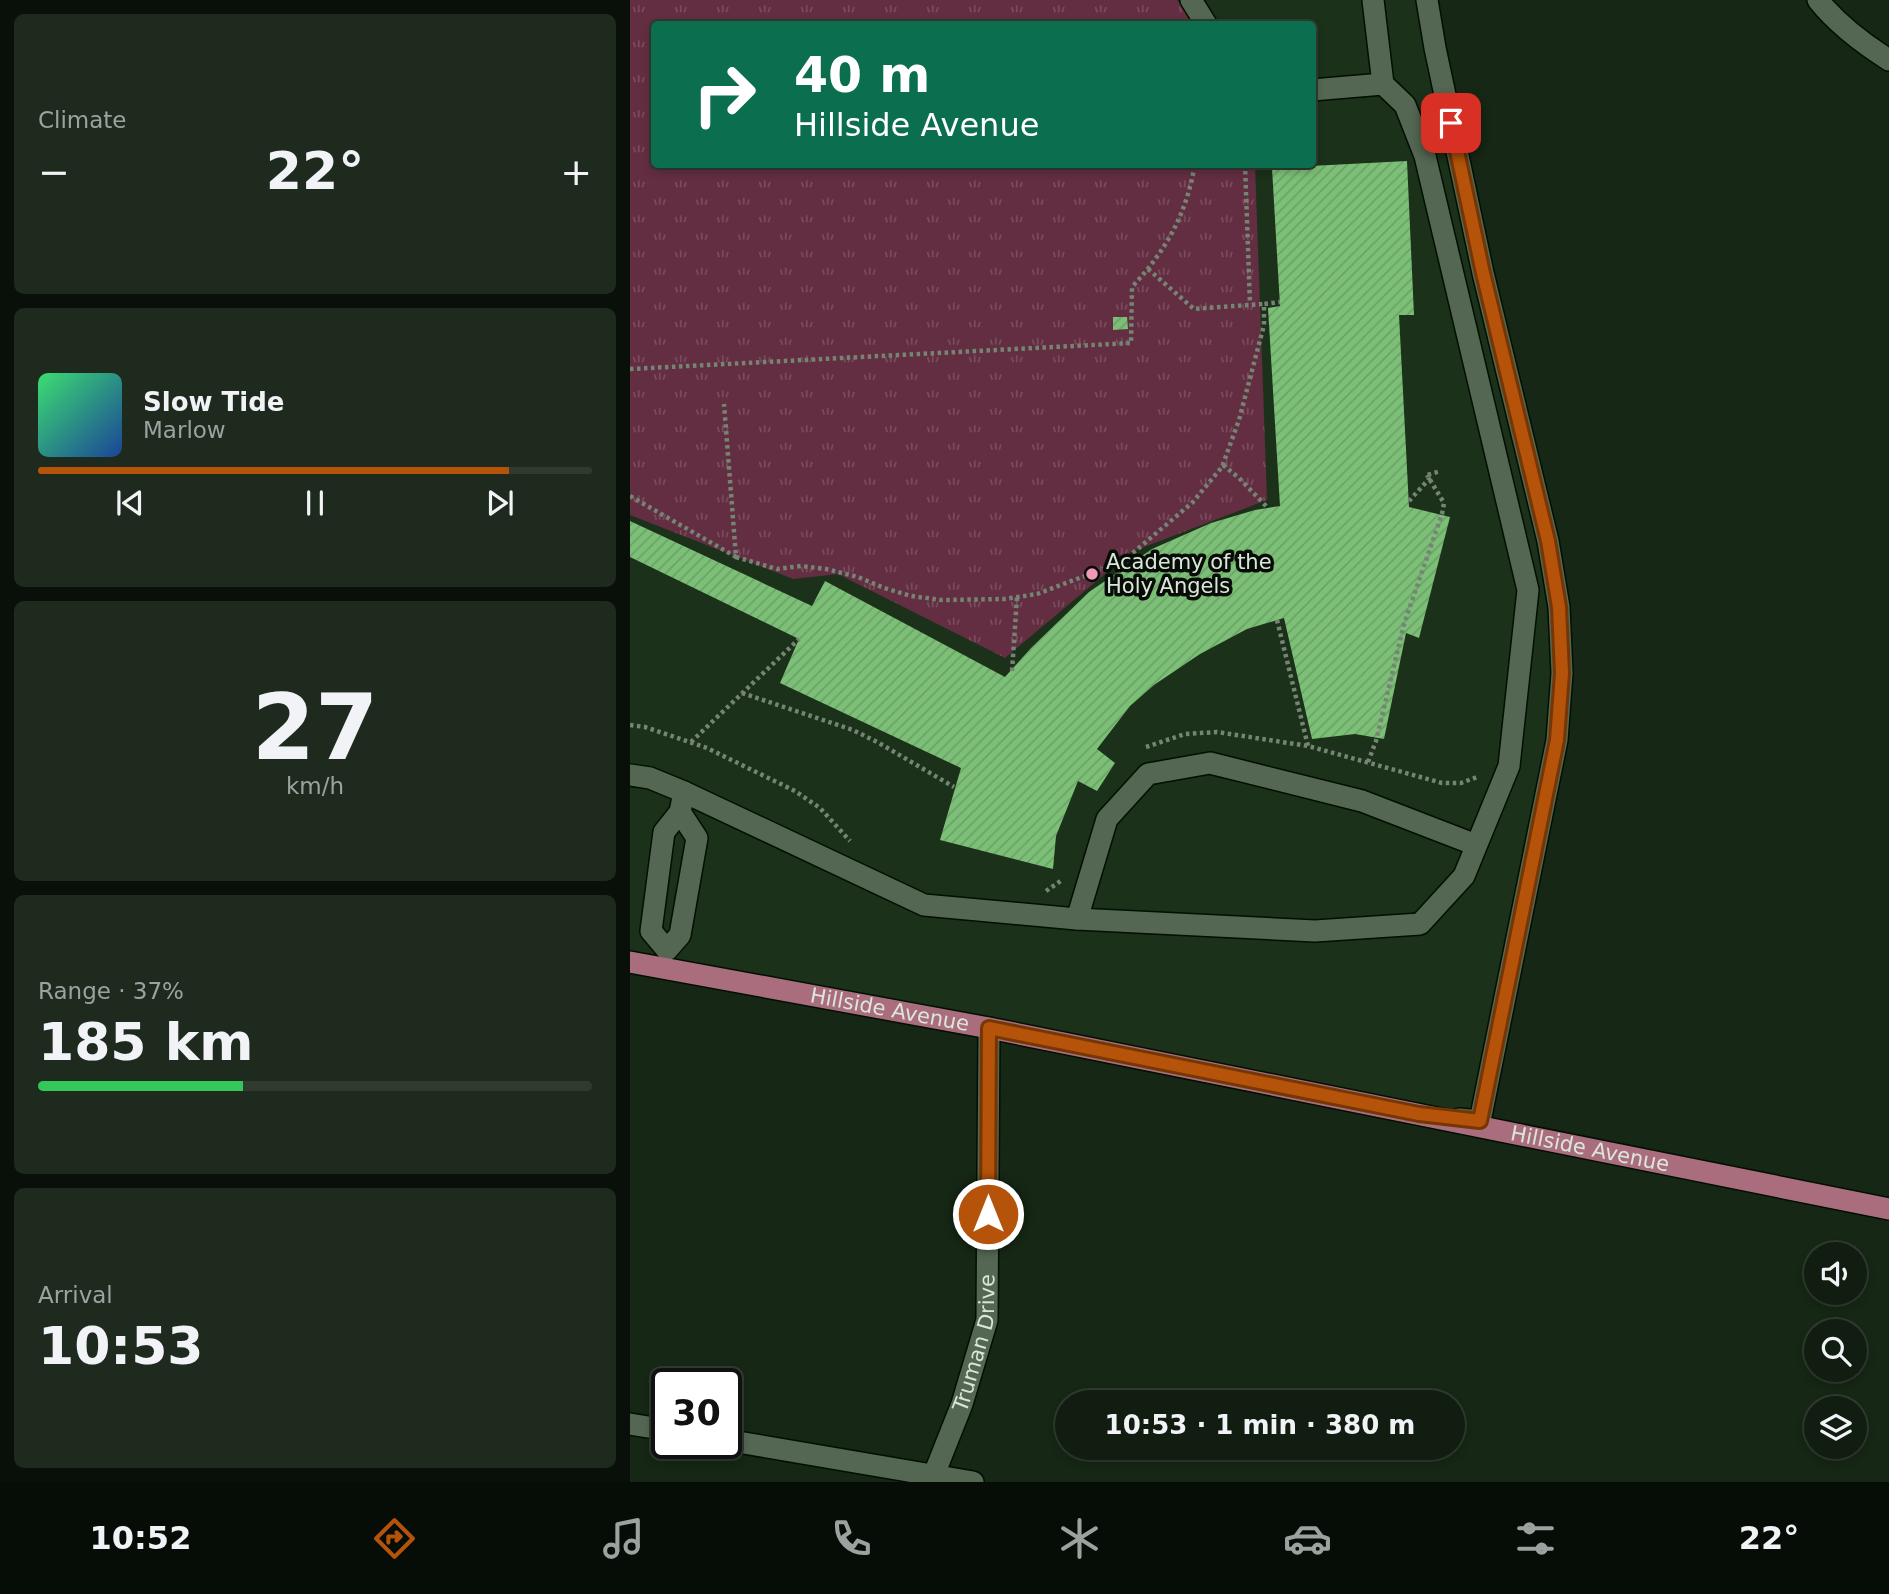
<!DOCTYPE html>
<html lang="en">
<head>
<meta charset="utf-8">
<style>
	:root { --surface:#101d10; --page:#1e2a1e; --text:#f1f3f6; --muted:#9ca29f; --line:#303b30; --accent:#b45309 }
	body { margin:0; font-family:"DejaVu Sans",sans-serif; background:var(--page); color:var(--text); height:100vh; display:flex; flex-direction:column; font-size:26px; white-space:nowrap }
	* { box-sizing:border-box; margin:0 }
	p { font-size:23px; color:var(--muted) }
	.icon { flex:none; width:38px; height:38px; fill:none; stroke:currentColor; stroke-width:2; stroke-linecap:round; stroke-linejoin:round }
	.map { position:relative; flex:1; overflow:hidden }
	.side { display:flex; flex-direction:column; gap:14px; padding:14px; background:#091009; width:630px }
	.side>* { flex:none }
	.guide { position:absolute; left:21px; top:21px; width:665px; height:147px; border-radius:7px; box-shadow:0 4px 10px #0003,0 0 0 2px var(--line); background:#0b6e4f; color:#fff; overflow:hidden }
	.tools { position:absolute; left:1174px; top:1242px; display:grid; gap:14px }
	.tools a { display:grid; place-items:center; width:63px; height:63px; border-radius:50%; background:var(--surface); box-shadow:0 4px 10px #0003,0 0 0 2px var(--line); font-size:35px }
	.speed { position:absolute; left:21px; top:1368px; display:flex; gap:14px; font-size:35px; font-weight:700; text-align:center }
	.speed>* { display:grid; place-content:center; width:91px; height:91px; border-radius:50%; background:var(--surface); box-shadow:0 4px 10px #0003,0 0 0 2px var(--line); line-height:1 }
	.speed .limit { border:4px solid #111; border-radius:10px; background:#fff; color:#111 }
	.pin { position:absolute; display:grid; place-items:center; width:60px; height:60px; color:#fff; margin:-30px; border-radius:14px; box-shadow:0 4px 10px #0006 }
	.me { position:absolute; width:77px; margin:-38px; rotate:0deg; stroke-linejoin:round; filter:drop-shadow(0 0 5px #0008) }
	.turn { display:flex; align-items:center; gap:24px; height:147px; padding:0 28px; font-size:32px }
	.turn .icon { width:91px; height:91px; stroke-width:2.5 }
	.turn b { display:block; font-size:49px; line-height:60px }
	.big { font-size:52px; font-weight:700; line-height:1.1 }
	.side .card { flex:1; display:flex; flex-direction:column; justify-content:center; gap:10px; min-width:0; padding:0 24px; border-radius:10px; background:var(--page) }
	.side .dial { align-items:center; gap:0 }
	.dial b { font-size:91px; line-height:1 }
	.song { display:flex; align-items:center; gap:21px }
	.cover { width:84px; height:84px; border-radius:10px; background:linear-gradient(135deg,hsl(140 70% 55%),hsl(220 70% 35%)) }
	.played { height:7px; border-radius:4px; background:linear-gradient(90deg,var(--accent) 85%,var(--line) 85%) }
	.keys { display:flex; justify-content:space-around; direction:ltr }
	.heat { display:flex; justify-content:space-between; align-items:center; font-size:38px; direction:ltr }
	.charge { height:10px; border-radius:5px; background:linear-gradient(90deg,#34c759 37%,var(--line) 0) }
	.trip { position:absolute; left:425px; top:1390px; width:410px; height:70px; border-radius:35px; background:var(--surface); box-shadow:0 4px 10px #0003,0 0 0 2px var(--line); font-weight:700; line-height:70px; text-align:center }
	.tab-bar { display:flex; height:112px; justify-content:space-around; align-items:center; background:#060c06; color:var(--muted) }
	.tab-bar .icon { width:49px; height:49px }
	.tab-bar .current { color:var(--accent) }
	.tab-bar b { font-size:32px; color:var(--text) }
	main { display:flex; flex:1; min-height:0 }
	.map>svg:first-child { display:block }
</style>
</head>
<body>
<main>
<section class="side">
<div class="card"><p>Climate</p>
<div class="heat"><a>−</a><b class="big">22°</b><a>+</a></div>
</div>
<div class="card">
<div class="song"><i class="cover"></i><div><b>Slow Tide</b><p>Marlow</p></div></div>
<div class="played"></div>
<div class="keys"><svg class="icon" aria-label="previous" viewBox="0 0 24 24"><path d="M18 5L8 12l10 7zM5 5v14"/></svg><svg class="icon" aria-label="pause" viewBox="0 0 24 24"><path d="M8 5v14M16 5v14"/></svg><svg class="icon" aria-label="next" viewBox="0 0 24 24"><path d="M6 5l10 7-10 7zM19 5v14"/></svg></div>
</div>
<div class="card dial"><b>27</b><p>km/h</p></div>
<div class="card"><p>Range · 37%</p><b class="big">185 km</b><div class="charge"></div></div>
<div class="card"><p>Arrival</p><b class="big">10:53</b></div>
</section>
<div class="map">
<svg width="1259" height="1482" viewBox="0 0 1259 1482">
	<defs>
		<pattern id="park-tufts" width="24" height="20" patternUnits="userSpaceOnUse" patternTransform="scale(1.75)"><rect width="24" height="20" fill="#632d42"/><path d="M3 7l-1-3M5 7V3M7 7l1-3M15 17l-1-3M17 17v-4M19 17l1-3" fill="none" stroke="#794b5d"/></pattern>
		<pattern id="building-hatch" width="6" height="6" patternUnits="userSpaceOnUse" patternTransform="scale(1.75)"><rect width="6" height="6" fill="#7bc076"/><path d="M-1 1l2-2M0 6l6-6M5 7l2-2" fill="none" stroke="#6da169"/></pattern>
	</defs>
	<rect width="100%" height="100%" fill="#162715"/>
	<path fill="#1b311a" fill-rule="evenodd" d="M0 0H797L918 541 932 673 850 1121 0 961ZM24 24H682V164H24Z"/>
	<polygon fill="url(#park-tufts)" points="0,0 547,0 565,24 24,24 24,164 625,165 637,500 501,552 375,658 208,574 163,579 0,515"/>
	<g fill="url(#building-hatch)">
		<polygon points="777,161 784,315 769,315 779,507 820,517 789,638 776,633 754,739 725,734 682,739 654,618 617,629 570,654 524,685 500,706 467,749 485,763 467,791 448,781 426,836 423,869 310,840 331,768 150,683 169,639 0,557 0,521 182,606 195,581 375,677 401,648 459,592 522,549 581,523 625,510 650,506 638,308 650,306 642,168"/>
		<polygon points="483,317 497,317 498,329 483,330"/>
	</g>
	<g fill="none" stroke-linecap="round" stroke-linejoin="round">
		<g stroke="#020f02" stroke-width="24">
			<g id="minor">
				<polyline points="561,0 576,24"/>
				<polyline points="797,0 805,48 853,273 918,541 929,607 932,673 927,740 850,1121 829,1119"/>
				<path d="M1188 0C1208 25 1232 43 1259 60"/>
				<polyline points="682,90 753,84 743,0"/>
				<polyline points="0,775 20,778 54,792 50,812 34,832 21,931 37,950 50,935 67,838 50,812"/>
				<polyline points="54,792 294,905 447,919 685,931 790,924 834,876 879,766 898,590 795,156 775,105 753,84"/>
				<polyline points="447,919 477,819 518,774 580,763 732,801 846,845"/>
				<polyline points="0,1424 37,1430"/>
				<polyline points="96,1440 343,1482"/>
				<path id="s1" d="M301 1482 332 1404 357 1320 359 1028"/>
			</g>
		</g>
		<g stroke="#020f02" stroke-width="24">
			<g id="major">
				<path id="s2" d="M0 962 359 1028 1259 1209"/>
			</g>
		</g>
		<g stroke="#768475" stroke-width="4.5" stroke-dasharray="3.5 3.5" stroke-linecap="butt">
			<polyline points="615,164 620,304"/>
			<polyline points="680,164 680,166"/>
			<polyline points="518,269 564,309 634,304"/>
			<path d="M0 369 501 343 502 287C537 249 556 215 565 164"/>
			<polyline points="593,465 609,478 638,508"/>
			<polyline points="0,496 106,557 94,404"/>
			<polyline points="779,501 799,479 797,475 811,471"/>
			<polyline points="106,557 147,569 171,566 196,569 228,577 254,588 281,596 312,600 375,599 407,594 492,562 562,503 592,467 609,420 634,325 634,304 650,302"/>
			<polyline points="647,620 678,746"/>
			<polyline points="382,671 387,597"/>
			<polyline points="112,693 223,730 249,743 324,787"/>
			<polyline points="0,725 15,727 77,748 165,791 190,808 220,841"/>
			<polyline points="61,742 169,639"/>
			<polyline points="516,747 555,734 587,732 678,746 812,783 831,783 847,777"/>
			<polyline points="738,762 746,741 774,624 812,514 814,503 797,475"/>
			<polyline points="416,891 432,880"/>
		</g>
		<use href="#minor" stroke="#546752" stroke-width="21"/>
		<use href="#major" stroke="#a96d7e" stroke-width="21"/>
	</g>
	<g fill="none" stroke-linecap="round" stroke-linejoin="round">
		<g stroke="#753606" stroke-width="18">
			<polyline id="route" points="358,1214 359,1028 789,1114 850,1121 927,740 932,673 929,607 918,541 853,273 821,123"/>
		</g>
		<use href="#route" stroke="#b45309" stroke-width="12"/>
	</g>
	<circle fill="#f09ab7" stroke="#070d06" stroke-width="2.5" cx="462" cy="574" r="7"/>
	<g text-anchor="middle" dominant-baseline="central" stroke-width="7" stroke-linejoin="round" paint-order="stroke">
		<g font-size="21" fill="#dbe6da" stroke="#070d06" text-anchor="start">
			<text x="476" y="562">Academy of the<tspan x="476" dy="24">Holy Angels</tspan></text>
		</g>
		<g font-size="21" fill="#dbe6da" stroke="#070d06">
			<text stroke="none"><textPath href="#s2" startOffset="264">Hillside Avenue</textPath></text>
			<text stroke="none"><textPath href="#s2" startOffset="978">Hillside Avenue</textPath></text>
			<text stroke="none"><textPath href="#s1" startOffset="147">Truman Drive</textPath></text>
		</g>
	</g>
</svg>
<div class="tools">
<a><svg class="icon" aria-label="sound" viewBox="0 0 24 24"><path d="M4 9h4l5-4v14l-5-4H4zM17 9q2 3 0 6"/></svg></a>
<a><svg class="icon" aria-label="search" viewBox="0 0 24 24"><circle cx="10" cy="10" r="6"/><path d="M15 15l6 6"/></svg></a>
<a><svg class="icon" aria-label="layers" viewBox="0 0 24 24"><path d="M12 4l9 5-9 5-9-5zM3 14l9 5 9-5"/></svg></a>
</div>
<div class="speed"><div class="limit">30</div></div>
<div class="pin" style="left:821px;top:123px;background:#d93025"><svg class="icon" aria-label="arrive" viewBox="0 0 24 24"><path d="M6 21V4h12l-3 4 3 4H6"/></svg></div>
<svg class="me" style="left:358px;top:1214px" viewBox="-20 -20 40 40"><circle r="17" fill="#b45309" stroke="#fff" stroke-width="3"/><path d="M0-11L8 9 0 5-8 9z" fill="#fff"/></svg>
<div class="trip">10:53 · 1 min · 380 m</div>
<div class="guide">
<div class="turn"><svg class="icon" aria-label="right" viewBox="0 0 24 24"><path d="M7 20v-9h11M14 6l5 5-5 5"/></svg><div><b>40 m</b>Hillside Avenue</div></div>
</div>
</div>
</main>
<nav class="tab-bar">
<b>10:52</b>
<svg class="icon current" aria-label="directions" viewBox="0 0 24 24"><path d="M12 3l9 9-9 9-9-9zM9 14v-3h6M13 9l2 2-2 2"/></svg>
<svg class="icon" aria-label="music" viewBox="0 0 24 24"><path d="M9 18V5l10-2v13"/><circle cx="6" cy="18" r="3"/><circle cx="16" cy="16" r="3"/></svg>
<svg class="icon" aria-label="phone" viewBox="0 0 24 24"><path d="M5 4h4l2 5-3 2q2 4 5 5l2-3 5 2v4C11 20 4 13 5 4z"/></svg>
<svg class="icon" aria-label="climate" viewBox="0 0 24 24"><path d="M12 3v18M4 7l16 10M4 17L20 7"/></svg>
<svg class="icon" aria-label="car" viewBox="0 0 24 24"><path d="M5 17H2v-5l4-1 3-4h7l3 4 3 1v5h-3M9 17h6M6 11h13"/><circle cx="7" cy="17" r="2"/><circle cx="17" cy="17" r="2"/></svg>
<svg class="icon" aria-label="filters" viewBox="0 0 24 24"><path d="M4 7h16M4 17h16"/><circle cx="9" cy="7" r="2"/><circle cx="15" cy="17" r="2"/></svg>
<b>22°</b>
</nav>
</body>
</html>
